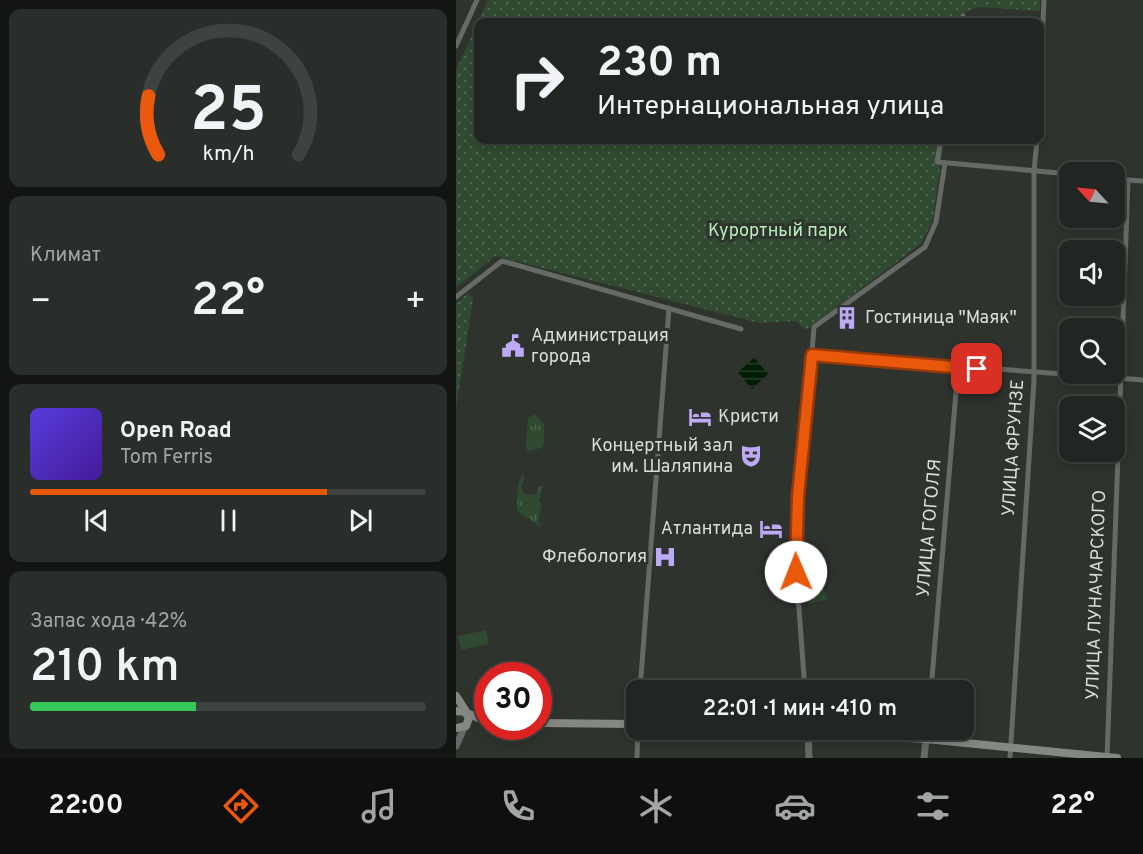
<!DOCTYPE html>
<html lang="ru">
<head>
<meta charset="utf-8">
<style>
	:root { --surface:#222622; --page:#2a2e2a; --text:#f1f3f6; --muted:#a2a5a5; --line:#3f4340; --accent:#ea580c }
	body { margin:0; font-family:Overpass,sans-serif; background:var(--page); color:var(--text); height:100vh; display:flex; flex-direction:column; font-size:22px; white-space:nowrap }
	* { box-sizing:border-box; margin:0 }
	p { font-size:20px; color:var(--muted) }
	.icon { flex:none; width:33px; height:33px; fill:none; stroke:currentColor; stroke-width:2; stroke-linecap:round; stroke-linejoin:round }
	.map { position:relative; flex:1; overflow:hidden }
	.drawer { display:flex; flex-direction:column; gap:9px; padding:9px; background:#131513; width:456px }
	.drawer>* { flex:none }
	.banner { position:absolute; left:18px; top:18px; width:570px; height:126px; border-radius:12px; box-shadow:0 3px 9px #0003,0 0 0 2px var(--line); background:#222622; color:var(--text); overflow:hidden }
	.needle { width:39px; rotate:296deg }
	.buttons { position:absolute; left:603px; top:162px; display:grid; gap:12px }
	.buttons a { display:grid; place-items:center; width:66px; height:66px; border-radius:12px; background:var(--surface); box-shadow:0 3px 9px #0003,0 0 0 2px var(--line); font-size:30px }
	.speed { position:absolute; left:18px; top:662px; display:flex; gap:12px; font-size:30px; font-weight:700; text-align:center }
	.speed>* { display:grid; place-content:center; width:78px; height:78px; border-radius:50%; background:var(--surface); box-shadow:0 3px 9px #0003,0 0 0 2px var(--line); line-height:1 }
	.speed .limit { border:9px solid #d22; background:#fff; color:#111 }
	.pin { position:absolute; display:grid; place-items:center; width:51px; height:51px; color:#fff; margin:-26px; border-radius:12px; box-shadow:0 3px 9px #0006 }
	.me { position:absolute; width:66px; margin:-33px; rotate:359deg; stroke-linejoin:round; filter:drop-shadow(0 0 4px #0008) }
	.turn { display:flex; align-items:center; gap:21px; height:126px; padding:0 24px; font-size:27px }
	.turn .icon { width:78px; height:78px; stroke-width:2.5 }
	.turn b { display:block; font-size:42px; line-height:51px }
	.big { font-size:45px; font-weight:600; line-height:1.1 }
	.drawer .card { flex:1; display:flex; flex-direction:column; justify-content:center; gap:9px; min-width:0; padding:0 21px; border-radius:12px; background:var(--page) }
	.drawer .dial { align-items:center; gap:0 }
	.dial svg { height:156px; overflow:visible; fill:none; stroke:var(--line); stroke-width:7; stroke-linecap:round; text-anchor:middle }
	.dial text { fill:var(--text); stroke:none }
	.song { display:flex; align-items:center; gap:18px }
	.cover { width:72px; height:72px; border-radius:9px; background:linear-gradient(135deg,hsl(250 70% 55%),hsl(260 70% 35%)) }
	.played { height:6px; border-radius:3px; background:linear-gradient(90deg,var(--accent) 75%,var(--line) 75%) }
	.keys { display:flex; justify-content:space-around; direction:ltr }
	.heat { display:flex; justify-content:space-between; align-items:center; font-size:33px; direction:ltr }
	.charge { height:9px; border-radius:4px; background:linear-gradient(90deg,#34c759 42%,var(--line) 0) }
	.trip { position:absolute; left:170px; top:680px; width:348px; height:60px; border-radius:12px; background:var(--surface); box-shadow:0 3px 9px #0003,0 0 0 2px var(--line); font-weight:600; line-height:60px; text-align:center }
	.tab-bar { display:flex; height:96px; justify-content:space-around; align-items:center; background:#0e0f0e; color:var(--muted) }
	.tab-bar .icon { width:42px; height:42px }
	.tab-bar .selected { color:var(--accent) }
	.tab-bar b { font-size:27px; color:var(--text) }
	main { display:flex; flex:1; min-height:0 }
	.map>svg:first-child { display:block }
</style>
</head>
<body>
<main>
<section class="drawer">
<div class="card dial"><svg viewBox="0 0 100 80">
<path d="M14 69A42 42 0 1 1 86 69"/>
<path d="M14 69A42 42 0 0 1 9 39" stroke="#ea580c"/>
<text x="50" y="56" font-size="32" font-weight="700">25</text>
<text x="50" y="72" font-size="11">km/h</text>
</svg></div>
<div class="card"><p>Климат</p>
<div class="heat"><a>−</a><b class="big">22°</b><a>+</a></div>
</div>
<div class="card">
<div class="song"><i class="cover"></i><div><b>Open Road</b><p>Tom Ferris</p></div></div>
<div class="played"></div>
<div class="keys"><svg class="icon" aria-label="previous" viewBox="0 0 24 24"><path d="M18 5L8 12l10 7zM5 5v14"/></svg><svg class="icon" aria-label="pause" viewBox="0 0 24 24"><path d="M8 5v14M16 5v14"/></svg><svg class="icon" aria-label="next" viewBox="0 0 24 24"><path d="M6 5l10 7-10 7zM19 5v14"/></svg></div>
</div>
<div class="card"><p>Запас хода · 42%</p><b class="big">210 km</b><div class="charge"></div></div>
</section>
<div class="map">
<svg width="687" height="758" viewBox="0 0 687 758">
	<defs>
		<pattern id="grass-tufts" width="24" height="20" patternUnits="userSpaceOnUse" patternTransform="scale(1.5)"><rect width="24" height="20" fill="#2f4a30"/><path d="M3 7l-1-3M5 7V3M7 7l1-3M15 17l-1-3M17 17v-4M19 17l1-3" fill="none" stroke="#4d644d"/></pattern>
		<pattern id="park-dots" width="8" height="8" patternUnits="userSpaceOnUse" patternTransform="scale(1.5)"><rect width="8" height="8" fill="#2f4a30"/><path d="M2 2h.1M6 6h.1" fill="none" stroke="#4d644d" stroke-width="1.8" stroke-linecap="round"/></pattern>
		<pattern id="water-rules" width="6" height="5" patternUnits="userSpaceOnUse" patternTransform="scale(1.5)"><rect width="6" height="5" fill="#021d05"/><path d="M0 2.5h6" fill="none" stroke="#263d29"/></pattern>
	</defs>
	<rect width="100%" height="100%" fill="#2e332e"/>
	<g fill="url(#grass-tufts)">
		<polygon points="78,414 88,424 88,444 85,448 72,451 70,448 72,418"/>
		<path d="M66 475 69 478 65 487 68 494 79 495 84 486H87L83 501 86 504 82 520 85 527 61 511C62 499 60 486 66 475Z"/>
		<polygon points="361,576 372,599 353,604 353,584"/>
	</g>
	<g fill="url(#park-dots)">
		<polygon points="32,0 584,0 584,11 522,7 509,12 508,22 22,22 22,140 488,140 477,219 466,243 350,330 340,321 303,323 39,256 0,288 0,70"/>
		<polygon points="12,293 17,299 0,409 0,303"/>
	</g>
	<polygon fill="#2f4a30" points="30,630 33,644 5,650 2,636"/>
	<polygon fill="url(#water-rules)" points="298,358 312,374 296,389 282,372"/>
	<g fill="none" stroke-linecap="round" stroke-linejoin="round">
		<g stroke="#666966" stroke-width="5">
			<polyline points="506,22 507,16"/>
			<polyline points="0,46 21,0"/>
			<polyline points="584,86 588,0"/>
			<polyline points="485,140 481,162 614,174"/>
			<polyline points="658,179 687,181"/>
			<polyline points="0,297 46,261 285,329"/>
			<polyline points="356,355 687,380"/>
			<polyline points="184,690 213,308"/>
			<polyline points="349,690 339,555 358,327 469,247 480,222 489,163"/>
			<polyline points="475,690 502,368"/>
			<polyline points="470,739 471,729"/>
			<polyline points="181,758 182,729"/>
			<polyline points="554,758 578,380 578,171 581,140"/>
			<polyline points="651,758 672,181"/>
		</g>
		<g stroke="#666966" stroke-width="7">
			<polyline points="352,732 353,758"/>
			<polyline points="0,746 8,728"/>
			<polyline points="468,758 470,739"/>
		</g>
		<g stroke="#838883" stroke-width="8">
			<polyline points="0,696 11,713 32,722"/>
			<polyline points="0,711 9,712 13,718 10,726 0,728"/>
			<polyline points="82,723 180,724"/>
			<polyline points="295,729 470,739 661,758"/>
		</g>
	</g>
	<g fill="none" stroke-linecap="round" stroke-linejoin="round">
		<g stroke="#983908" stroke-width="15">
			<polyline id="route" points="340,572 342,496 356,355 521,369"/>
		</g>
		<use href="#route" stroke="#ea580c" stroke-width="10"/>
	</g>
	<defs>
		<g id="building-bare" transform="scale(1.8)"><path d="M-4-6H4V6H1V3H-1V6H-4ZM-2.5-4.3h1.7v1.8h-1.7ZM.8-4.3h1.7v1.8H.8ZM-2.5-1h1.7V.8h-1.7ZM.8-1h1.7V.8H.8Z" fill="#bda9f5" stroke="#2e332e" stroke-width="2.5" paint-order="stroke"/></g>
		<g id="civic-bare" transform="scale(1.8)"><path d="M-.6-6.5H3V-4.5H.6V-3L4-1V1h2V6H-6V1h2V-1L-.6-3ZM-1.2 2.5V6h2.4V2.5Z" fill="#bda9f5" stroke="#2e332e" stroke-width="2.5" paint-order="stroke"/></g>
		<g id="hotel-bare" transform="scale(1.8)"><path d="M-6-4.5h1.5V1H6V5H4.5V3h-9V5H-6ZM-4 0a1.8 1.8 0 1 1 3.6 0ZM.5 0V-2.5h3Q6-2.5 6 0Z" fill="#bda9f5" stroke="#2e332e" stroke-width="2.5" paint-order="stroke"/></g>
		<g id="theatre-bare" transform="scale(1.8)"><path d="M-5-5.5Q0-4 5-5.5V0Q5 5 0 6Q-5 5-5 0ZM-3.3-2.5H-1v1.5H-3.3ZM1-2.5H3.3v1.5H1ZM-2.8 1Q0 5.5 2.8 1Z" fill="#bda9f5" stroke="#2e332e" stroke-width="2.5" paint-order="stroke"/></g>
		<g id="hospital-bare" transform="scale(1.8)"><path d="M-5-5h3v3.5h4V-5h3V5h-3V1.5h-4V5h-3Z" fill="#bda9f5" stroke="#2e332e" stroke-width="2.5" paint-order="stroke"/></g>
	</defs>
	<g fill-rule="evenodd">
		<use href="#building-bare" x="391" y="318"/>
		<use href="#civic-bare" x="57" y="346"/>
		<use href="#hotel-bare" x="244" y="417"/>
		<use href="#theatre-bare" x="295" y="456"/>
		<use href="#hotel-bare" x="315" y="529"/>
		<use href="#hospital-bare" x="209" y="557"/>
	</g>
	<g text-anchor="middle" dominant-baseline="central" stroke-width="6" stroke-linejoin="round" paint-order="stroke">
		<g font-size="18" fill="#b9edbb" stroke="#2e332e">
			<text x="322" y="231">Курортный парк</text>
		</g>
		<g font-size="18" fill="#dadeda" stroke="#2e332e" text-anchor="start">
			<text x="409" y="318">Гостиница "Маяк"</text>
			<text x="75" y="336">Администрация<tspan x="75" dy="21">города</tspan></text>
			<text x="262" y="417">Кристи</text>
			<text x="277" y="446" text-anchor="end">Концертный зал<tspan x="277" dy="21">им. Шаляпина</tspan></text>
			<text x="297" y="529" text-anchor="end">Атлантида</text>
			<text x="191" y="557" text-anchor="end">Флебология</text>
		</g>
		<g font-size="18" fill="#dadeda" stroke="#2e332e">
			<text transform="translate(558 448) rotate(-86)">УЛИЦА ФРУНЗЕ</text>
			<text transform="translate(474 528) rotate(-85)">УЛИЦА ГОГОЛЯ</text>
			<text transform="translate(641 595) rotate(-88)">УЛИЦА ЛУНАЧАРСКОГО</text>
		</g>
	</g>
</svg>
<div class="buttons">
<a><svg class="needle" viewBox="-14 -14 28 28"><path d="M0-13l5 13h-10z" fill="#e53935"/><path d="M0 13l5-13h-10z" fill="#a2a5a5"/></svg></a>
<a><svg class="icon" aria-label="sound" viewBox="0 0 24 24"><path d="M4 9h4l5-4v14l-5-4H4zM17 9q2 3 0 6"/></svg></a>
<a><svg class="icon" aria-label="search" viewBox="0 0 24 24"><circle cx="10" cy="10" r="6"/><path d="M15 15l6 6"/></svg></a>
<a><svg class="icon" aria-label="layers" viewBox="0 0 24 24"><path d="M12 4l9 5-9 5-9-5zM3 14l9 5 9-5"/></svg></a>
</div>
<div class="speed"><div class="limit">30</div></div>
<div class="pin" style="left:521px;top:369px;background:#d93025"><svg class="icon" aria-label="arrive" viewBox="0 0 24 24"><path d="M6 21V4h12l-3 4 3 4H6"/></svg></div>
<svg class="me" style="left:340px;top:572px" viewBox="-20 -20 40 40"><circle r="19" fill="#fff"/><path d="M0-13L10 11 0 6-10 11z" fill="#ea580c"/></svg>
<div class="trip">22:01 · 1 мин · 410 m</div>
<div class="banner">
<div class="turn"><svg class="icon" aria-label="right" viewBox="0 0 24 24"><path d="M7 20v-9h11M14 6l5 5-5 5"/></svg><div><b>230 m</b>Интернациональная улица</div></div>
</div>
</div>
</main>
<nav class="tab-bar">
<b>22:00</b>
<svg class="icon selected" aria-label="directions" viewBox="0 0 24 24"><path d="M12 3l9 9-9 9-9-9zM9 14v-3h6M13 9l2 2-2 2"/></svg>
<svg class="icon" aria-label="music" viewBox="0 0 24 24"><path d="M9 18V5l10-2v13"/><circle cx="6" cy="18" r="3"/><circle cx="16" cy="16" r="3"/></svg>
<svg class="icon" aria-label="phone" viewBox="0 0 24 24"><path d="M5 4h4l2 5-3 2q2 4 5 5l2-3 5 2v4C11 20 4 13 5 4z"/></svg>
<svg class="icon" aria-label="climate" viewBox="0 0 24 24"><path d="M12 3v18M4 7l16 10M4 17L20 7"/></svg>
<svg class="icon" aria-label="car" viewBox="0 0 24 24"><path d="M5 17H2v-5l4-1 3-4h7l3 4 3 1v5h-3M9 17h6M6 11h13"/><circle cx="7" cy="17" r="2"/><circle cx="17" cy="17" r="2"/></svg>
<svg class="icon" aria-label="filters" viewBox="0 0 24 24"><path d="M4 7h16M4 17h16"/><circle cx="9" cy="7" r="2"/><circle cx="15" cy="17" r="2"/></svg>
<b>22°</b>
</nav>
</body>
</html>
